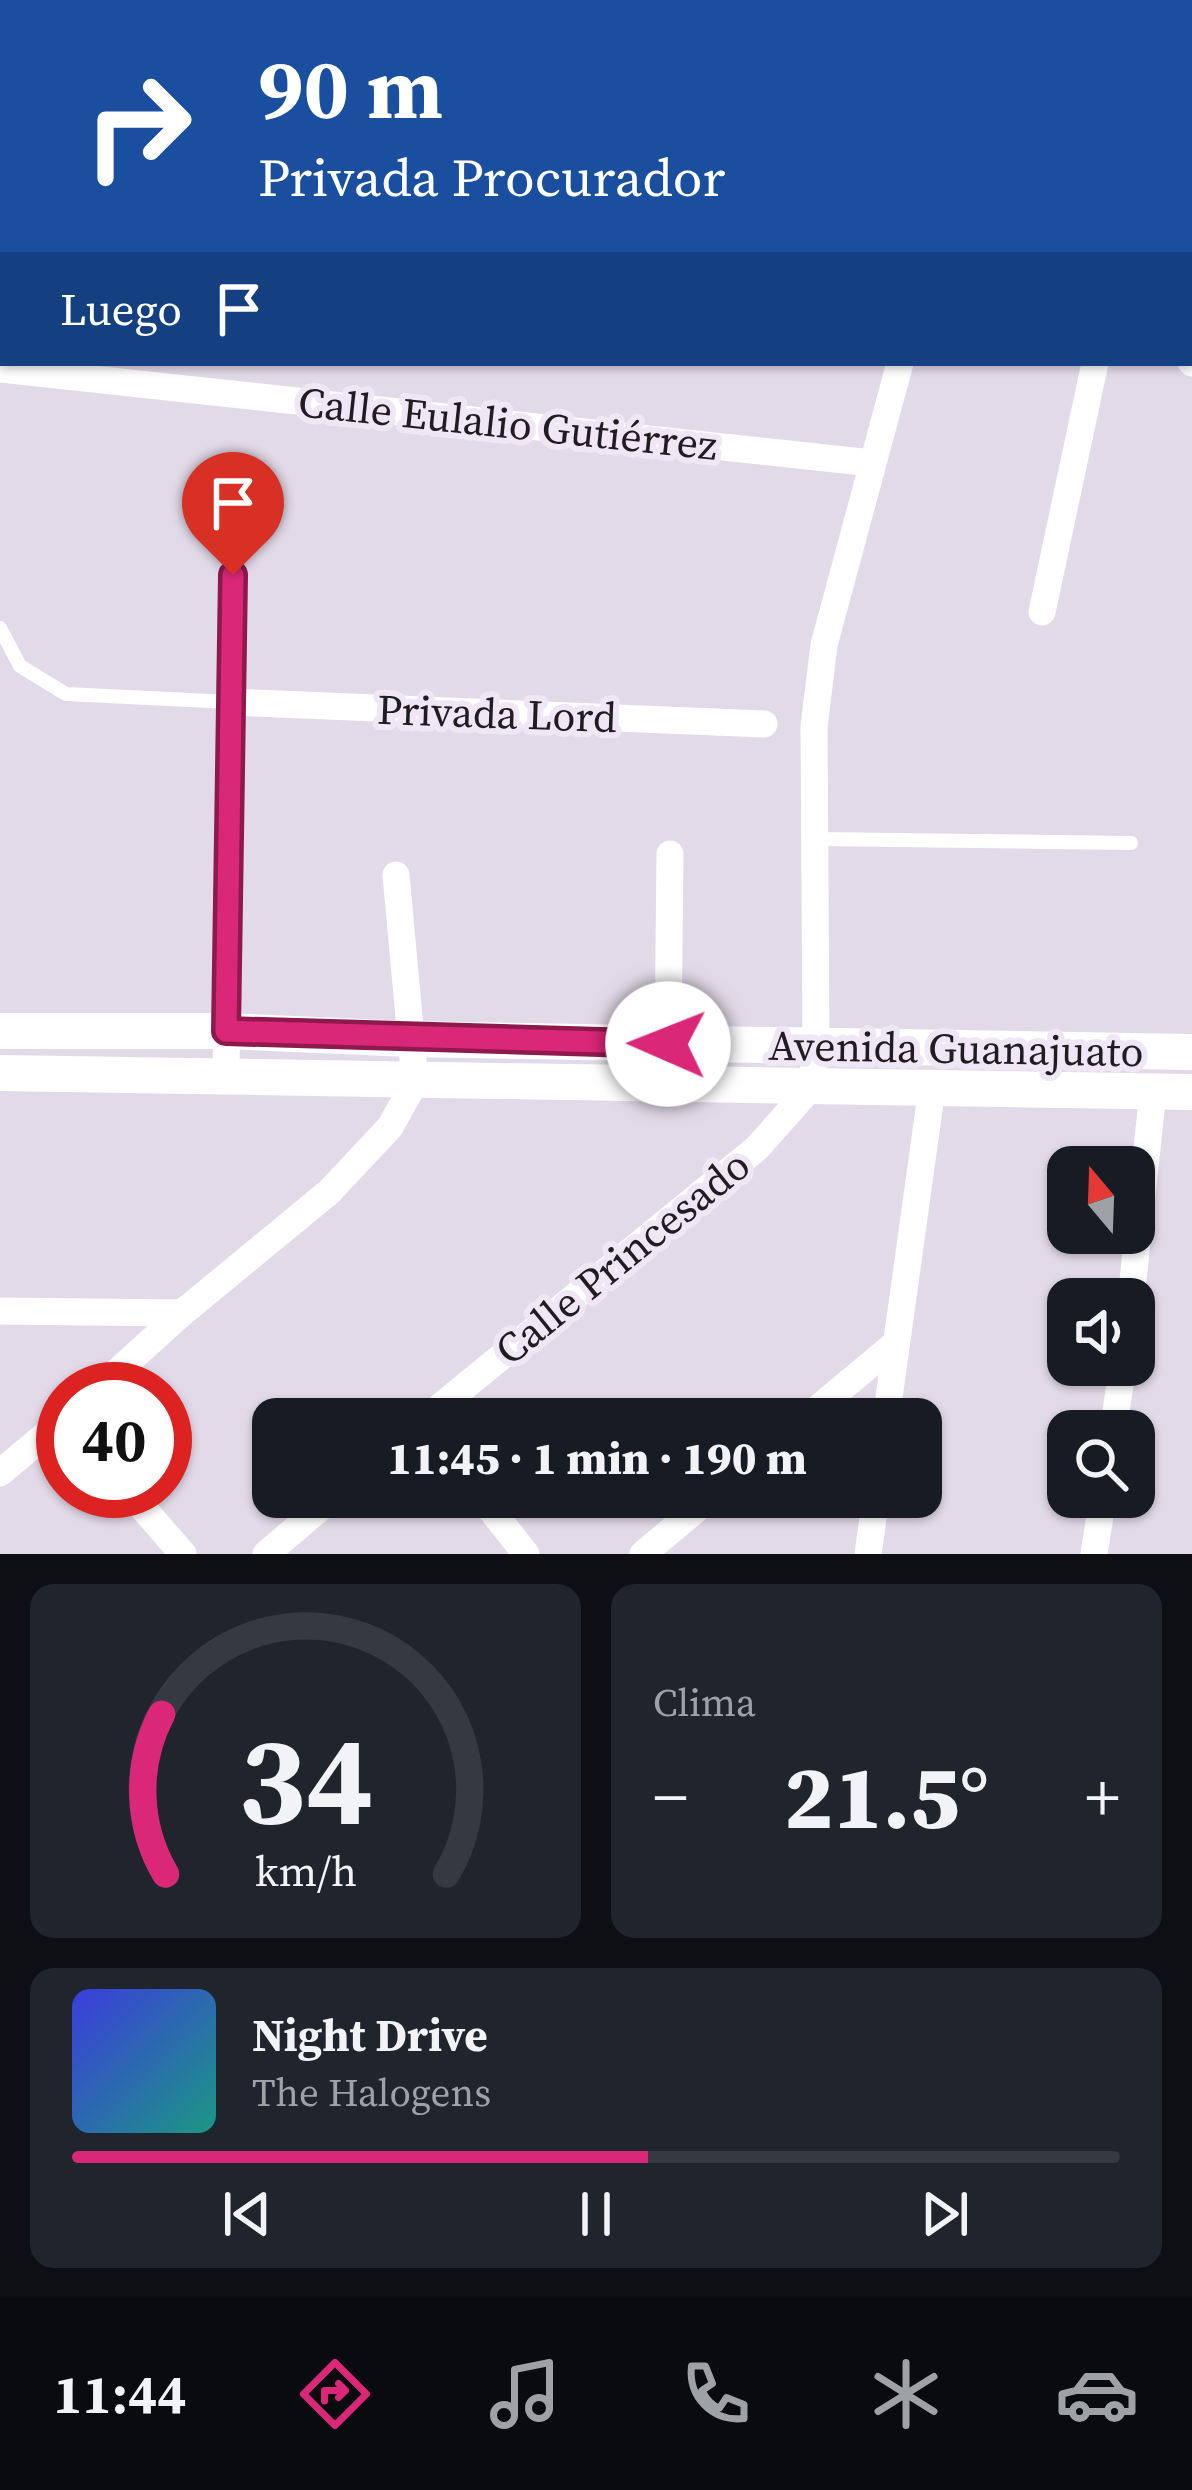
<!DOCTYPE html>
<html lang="es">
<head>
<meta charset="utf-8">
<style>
	:root { --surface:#171b24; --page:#20242c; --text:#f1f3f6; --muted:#9ea1a6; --line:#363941; --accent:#db2777 }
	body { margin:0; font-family:"Source Serif 4",serif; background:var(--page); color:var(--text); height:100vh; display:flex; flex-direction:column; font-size:45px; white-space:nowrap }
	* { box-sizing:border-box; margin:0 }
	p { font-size:39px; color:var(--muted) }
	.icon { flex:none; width:66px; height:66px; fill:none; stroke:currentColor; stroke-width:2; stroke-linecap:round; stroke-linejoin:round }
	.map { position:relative; height:1554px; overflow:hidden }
	.side { display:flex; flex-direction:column; gap:30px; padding:30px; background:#0d0f14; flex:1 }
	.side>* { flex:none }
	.hud { position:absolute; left:0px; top:0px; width:1194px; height:366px; box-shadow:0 3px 9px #0004; background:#1a4fa0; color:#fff; overflow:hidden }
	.needle { width:78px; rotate:341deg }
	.controls { position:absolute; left:1047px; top:1146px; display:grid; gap:24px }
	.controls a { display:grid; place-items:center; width:108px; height:108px; border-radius:24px; background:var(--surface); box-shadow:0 3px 9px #0004; font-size:60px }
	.speed { position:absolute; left:36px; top:1362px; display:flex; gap:24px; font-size:60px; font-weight:700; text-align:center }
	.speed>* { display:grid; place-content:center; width:156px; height:156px; border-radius:50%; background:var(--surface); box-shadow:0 3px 9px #0004; line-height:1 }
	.speed .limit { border:18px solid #d22; background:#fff; color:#111 }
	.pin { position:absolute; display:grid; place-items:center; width:102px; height:102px; color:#fff; margin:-123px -51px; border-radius:50% 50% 50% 0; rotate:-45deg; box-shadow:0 0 12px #0007 }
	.pin .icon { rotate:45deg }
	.me { position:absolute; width:132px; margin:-66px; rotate:271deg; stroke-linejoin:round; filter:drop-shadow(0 0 9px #0008) }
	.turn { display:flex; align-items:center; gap:42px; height:252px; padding:0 60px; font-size:54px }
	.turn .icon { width:156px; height:156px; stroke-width:2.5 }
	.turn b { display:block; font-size:84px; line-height:102px }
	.then { display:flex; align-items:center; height:114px; padding:0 60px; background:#0003; gap:24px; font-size:45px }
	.big { font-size:90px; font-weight:800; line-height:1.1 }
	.side .tile { flex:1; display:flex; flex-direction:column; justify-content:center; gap:18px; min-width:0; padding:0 42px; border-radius:24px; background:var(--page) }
	.side .dial { align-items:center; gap:0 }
	.dial svg { height:312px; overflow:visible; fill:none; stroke:var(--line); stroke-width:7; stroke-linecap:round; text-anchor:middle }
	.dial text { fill:var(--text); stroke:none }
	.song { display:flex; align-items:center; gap:36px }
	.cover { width:144px; height:144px; border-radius:18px; background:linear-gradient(135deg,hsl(240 70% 55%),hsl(170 70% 35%)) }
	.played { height:12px; border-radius:6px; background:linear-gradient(90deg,var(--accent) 55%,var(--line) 55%) }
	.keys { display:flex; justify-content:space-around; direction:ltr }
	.heat { display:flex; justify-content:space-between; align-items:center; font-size:66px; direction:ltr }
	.side .tiles { flex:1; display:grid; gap:30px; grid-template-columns:1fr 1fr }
	.tile:last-child { grid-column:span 2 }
	.trip { position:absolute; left:252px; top:1398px; width:690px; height:120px; border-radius:24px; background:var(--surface); box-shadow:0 3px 9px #0004; font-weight:800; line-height:120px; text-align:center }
	.tab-bar { display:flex; height:192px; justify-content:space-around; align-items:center; background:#090b0e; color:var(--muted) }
	.tab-bar .icon { width:84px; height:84px }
	.tab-bar .on { color:var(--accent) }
	.tab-bar b { font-size:54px; color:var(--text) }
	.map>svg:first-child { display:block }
</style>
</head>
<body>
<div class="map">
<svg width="1192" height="1554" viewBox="0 0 1192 1554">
	<rect width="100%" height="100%" fill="#e3dae9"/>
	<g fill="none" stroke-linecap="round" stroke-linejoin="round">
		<g stroke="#fff" stroke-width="14">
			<polyline points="0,628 20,666 66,694 230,702"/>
			<polyline points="815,839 1131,843"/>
		</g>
		<g stroke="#fff" stroke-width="27">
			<polyline points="299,3 299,0"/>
			<polyline points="499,3 500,0"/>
			<polyline points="846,3 847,0"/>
			<polyline points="984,3 985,0"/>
			<polyline points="1174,3 1174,0"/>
			<polyline points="0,56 3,57"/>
			<polyline points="1191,362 1192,363"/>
			<polyline points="0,369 872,463"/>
			<polyline points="1042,612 1095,363"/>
			<polyline points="230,702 764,724"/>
			<polyline points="668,1044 670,854"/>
			<polyline points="226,1074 233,575"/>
			<polyline points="1131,1299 1153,1092"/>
			<polyline points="0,1311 182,1313"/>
			<polyline points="98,1389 182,1313 329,1192 390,1127 415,1082 396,875"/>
			<polyline points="425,1419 757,1148 812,1086 816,1045 814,727 824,645 900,363"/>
			<polyline points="805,1419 896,1343"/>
			<polyline points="886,1419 932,1088"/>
			<polyline points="1113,1431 1123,1365"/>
			<polyline points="0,1473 63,1420"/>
			<polyline points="128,1491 183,1554"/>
			<polyline points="481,1497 526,1554"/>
			<polyline points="266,1554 333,1497"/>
			<polyline points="643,1554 711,1497"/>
			<polyline points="868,1554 876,1497"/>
			<polyline points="1094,1554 1103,1497"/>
		</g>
		<g stroke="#fff" stroke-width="36">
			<polyline points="0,1031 227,1031 409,1039 1192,1052"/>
			<polyline points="0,1073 1192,1092"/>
		</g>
	</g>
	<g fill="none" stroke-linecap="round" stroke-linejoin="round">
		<g stroke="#8e194d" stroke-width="30">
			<polyline id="route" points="233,575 226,1031 668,1044"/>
		</g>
		<use href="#route" stroke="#db2777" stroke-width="21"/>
	</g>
	<g text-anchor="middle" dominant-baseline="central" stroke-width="12" stroke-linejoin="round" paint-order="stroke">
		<g font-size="42" fill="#201d22" stroke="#f0e7f6">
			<text transform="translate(508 423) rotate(6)">Calle Eulalio Gutiérrez</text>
			<text transform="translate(497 713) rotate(2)">Privada Lord</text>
			<text transform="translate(956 1048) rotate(1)">Avenida Guanajuato</text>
			<text transform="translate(622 1257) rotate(-39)">Calle Princesado</text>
		</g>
	</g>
</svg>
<div class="controls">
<a><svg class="needle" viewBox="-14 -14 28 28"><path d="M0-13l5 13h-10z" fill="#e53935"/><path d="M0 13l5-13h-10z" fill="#9ea1a6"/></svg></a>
<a><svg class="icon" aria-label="sound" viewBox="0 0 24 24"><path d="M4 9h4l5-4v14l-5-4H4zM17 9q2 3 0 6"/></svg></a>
<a><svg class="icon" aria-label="search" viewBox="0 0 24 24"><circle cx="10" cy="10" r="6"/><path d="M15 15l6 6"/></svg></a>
</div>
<div class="speed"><div class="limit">40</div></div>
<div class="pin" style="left:233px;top:575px;background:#d93025"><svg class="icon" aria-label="arrive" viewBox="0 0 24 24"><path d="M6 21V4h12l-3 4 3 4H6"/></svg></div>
<svg class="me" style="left:668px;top:1044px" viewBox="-20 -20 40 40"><circle r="19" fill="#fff"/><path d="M0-13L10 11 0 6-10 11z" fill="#db2777"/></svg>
<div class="trip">11:45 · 1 min · 190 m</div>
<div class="hud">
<div class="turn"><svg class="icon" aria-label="right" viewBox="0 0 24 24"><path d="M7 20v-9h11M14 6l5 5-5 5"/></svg><div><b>90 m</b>Privada Procurador</div></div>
<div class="then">Luego<svg class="icon" aria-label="arrive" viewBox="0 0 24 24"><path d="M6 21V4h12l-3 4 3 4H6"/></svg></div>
</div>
</div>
<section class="side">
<div class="tiles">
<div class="tile dial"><svg viewBox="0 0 100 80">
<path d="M14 69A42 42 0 1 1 86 69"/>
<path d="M14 69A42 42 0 0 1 13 28" stroke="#db2777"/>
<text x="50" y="56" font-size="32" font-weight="700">34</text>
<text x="50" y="72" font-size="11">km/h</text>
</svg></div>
<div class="tile"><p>Clima</p>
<div class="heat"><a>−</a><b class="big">21.5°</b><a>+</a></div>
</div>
<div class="tile">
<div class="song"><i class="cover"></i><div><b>Night Drive</b><p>The Halogens</p></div></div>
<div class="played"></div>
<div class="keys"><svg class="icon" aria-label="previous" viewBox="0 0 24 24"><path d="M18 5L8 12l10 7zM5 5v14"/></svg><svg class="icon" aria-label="pause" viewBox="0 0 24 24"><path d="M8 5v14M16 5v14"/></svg><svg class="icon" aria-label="next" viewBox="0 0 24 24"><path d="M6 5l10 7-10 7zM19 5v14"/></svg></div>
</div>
</div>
</section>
<nav class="tab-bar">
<b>11:44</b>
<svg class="icon on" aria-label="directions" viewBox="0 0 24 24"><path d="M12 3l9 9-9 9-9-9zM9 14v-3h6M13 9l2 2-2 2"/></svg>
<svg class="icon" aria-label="music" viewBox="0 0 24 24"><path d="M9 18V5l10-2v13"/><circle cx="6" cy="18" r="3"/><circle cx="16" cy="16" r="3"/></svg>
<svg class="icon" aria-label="phone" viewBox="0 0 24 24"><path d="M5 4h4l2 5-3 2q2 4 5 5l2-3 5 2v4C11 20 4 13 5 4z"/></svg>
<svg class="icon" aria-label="climate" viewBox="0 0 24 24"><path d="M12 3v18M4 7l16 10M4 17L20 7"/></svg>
<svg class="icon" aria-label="car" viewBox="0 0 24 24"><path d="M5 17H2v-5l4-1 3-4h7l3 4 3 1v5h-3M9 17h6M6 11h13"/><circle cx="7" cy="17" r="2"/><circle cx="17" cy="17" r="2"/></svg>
</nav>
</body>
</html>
